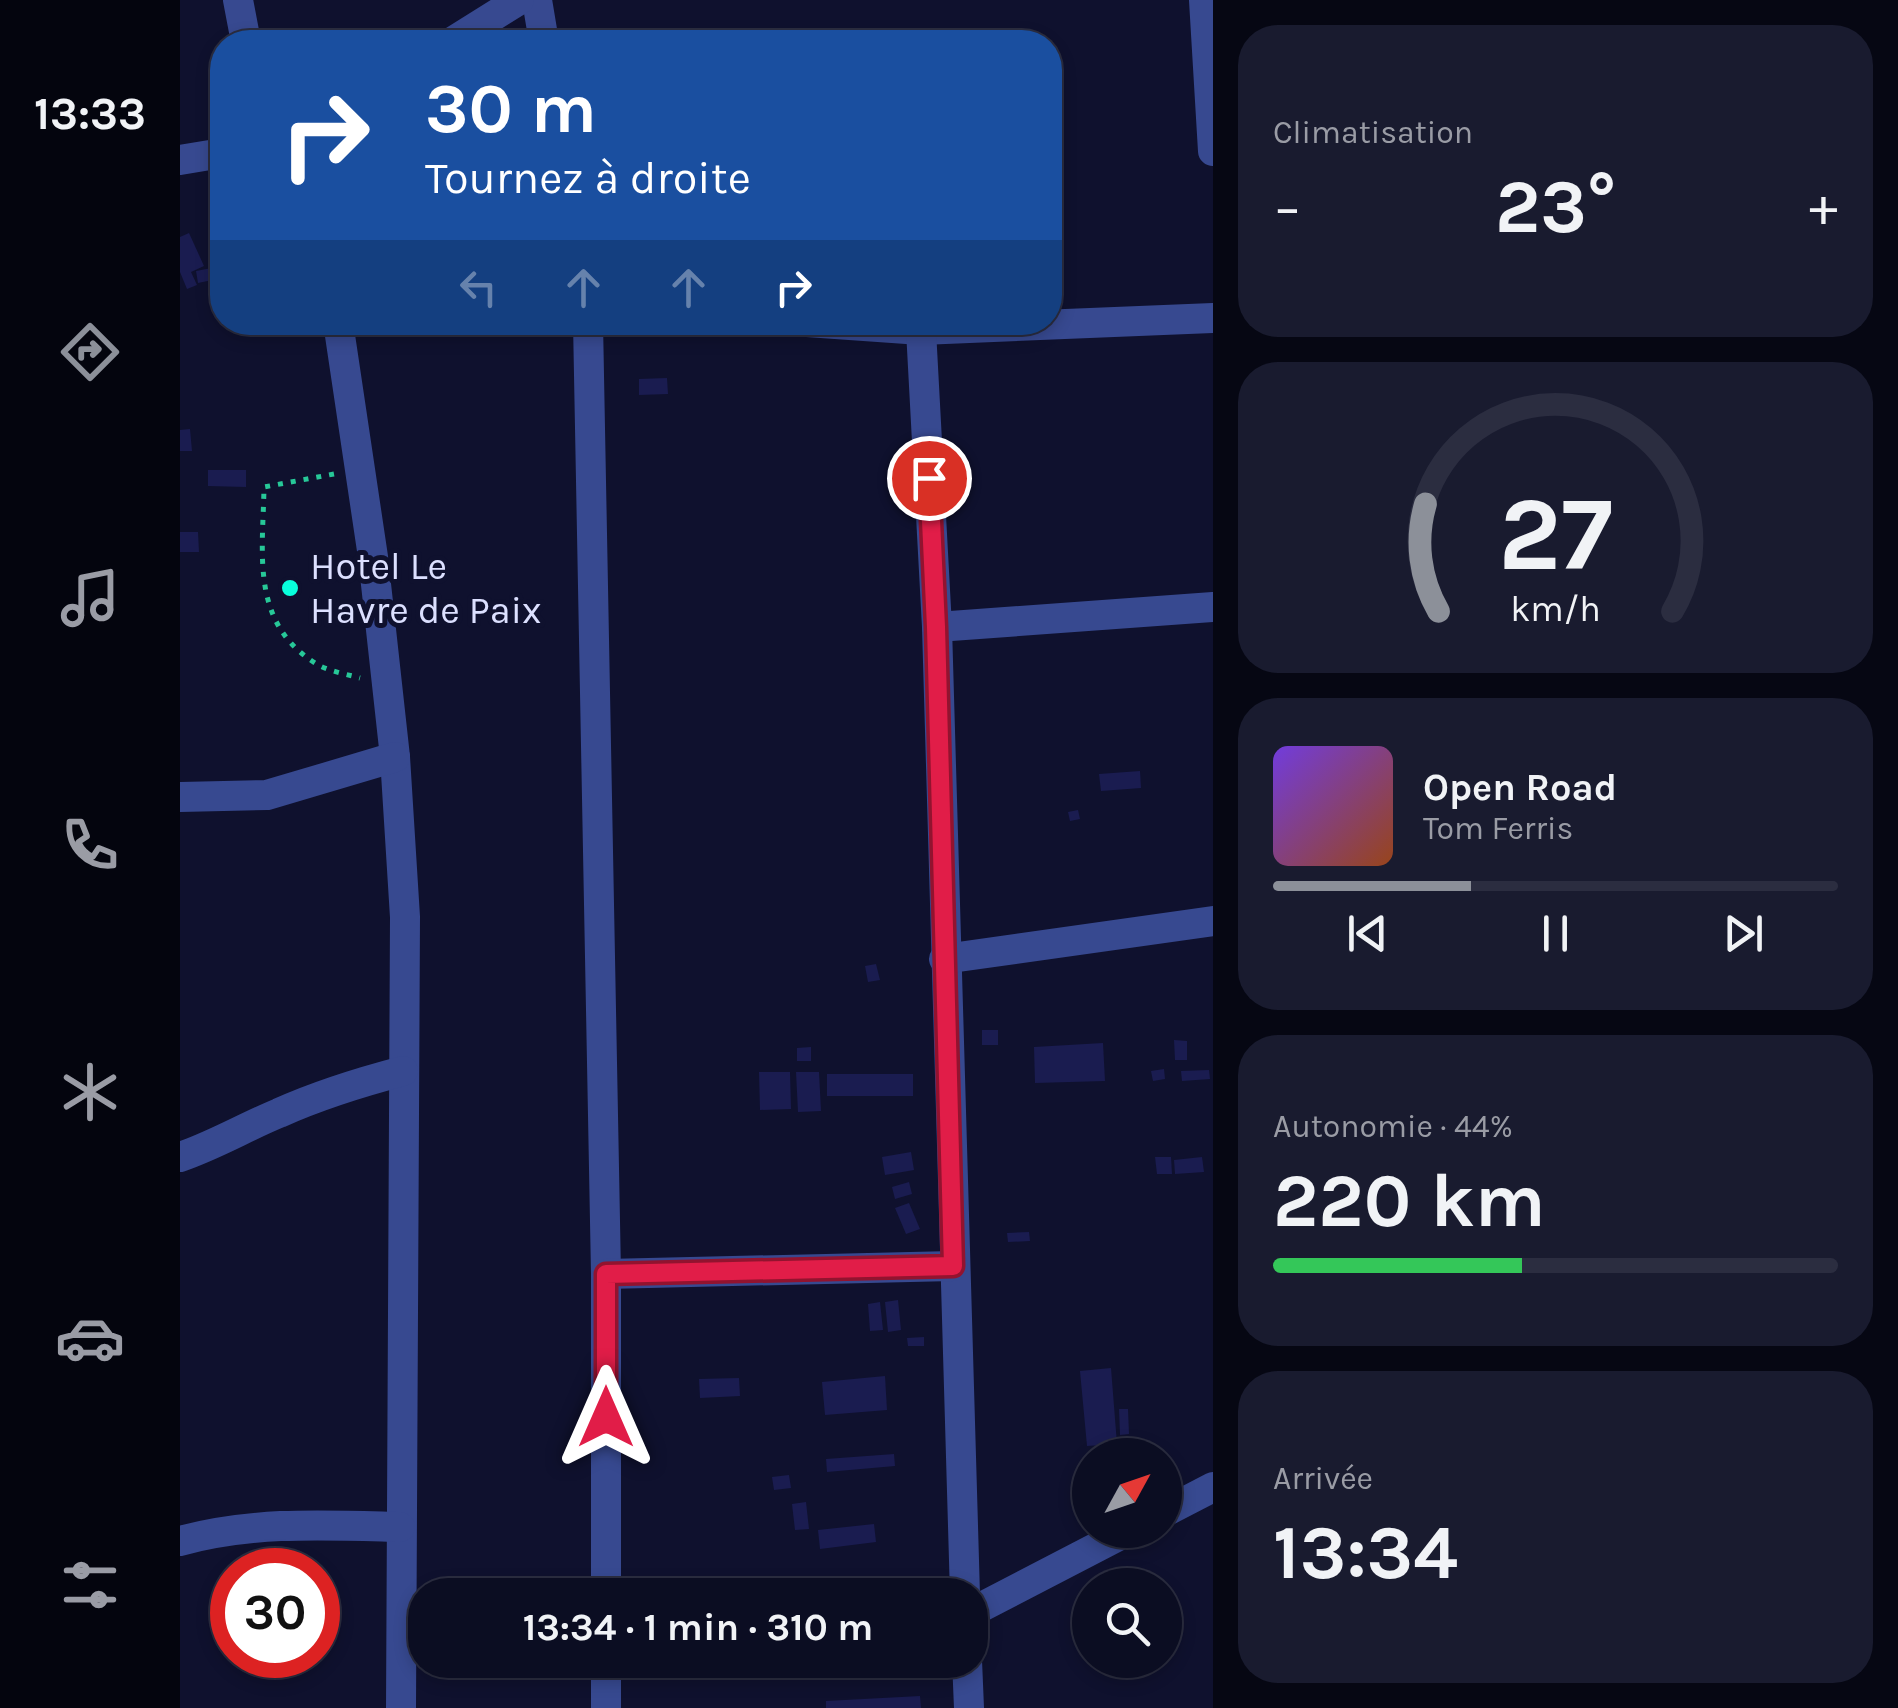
<!DOCTYPE html>
<html lang="fr">
<head>
<meta charset="utf-8">
<style>
	:root { --surface:#0b0d22; --page:#191b2f; --text:#f1f3f6; --muted:#9a9ca5; --line:#2b2d40; --accent:#8c9099 }
	body { margin:0; font-family:Karla,sans-serif; background:var(--page); color:var(--text); height:100vh; display:flex; flex-direction:column; font-size:38px; white-space:nowrap }
	* { box-sizing:border-box; margin:0 }
	p { font-size:32px; color:var(--muted) }
	.icon { flex:none; width:55px; height:55px; fill:none; stroke:currentColor; stroke-width:2; stroke-linecap:round; stroke-linejoin:round }
	.map { position:relative; flex:1; overflow:hidden }
	.details { display:flex; flex-direction:column; gap:25px; padding:25px; background:#060713; width:685px }
	.details>* { flex:none }
	.hud { position:absolute; left:30px; top:30px; width:852px; height:305px; border-radius:40px; box-shadow:0 5px 15px #0003,0 0 0 2px var(--line); background:#1a4fa0; color:#fff; overflow:hidden }
	.needle { width:65px; rotate:50deg }
	.tools { position:absolute; left:892px; top:1438px; display:grid; gap:20px }
	.tools a { display:grid; place-items:center; width:110px; height:110px; border-radius:50%; background:var(--surface); box-shadow:0 5px 15px #0003,0 0 0 2px var(--line); font-size:50px }
	.speed { position:absolute; left:30px; top:1548px; display:flex; gap:20px; font-size:50px; font-weight:700; text-align:center }
	.speed>* { display:grid; place-content:center; width:130px; height:130px; border-radius:50%; background:var(--surface); box-shadow:0 5px 15px #0003,0 0 0 2px var(--line); line-height:1 }
	.speed .limit { border:15px solid #d22; background:#fff; color:#111 }
	.pin { position:absolute; display:grid; place-items:center; width:85px; height:85px; color:#fff; margin:-42px; border:5px solid #fff; border-radius:50%; box-shadow:0 2px 10px #0007 }
	.me { position:absolute; width:110px; margin:-55px; rotate:0deg; stroke-linejoin:round; filter:drop-shadow(0 0 8px #0008) }
	.turn { display:flex; align-items:center; gap:35px; height:210px; padding:0 50px; font-size:45px }
	.turn .icon { width:130px; height:130px; stroke-width:2.5 }
	.turn b { display:block; font-size:70px; line-height:85px }
	.lanes { display:flex; align-items:center; height:95px; padding:0 50px; background:#0003; justify-content:center; gap:50px; direction:ltr }
	.lanes .off { opacity:.35 }
	.big { font-size:75px; font-weight:700; line-height:1.1 }
	.details .widget { flex:1; display:flex; flex-direction:column; justify-content:center; gap:15px; min-width:0; padding:0 35px; border-radius:40px; background:var(--page) }
	.details .dial { align-items:center; gap:0 }
	.dial svg { height:260px; overflow:visible; fill:none; stroke:var(--line); stroke-width:7; stroke-linecap:round; text-anchor:middle }
	.dial text { fill:var(--text); stroke:none }
	.song { display:flex; align-items:center; gap:30px }
	.cover { width:120px; height:120px; border-radius:15px; background:linear-gradient(135deg,hsl(260 70% 55%),hsl(20 70% 35%)) }
	.played { height:10px; border-radius:5px; background:linear-gradient(90deg,var(--accent) 35%,var(--line) 35%) }
	.keys { display:flex; justify-content:space-around; direction:ltr }
	.heat { display:flex; justify-content:space-between; align-items:center; font-size:55px; direction:ltr }
	.charge { height:15px; border-radius:8px; background:linear-gradient(90deg,#34c759 44%,var(--line) 0) }
	.trip { position:absolute; left:228px; top:1578px; width:580px; height:100px; border-radius:40px; background:var(--surface); box-shadow:0 5px 15px #0003,0 0 0 2px var(--line); font-weight:700; line-height:100px; text-align:center }
	main { display:flex; flex:1; min-height:0 }
	.tab-bar { display:flex; flex-direction:column; width:180px; justify-content:space-around; align-items:center; background:#04050e; color:var(--muted) }
	.tab-bar .icon { width:70px; height:70px }
	.tab-bar .on { color:var(--accent) }
	.tab-bar b { font-size:45px; color:var(--text) }
	.map>svg:first-child { display:block }
</style>
</head>
<body>
<main>
<nav class="tab-bar">
<b>13:33</b>
<svg class="icon on" aria-label="directions" viewBox="0 0 24 24"><path d="M12 3l9 9-9 9-9-9zM9 14v-3h6M13 9l2 2-2 2"/></svg>
<svg class="icon" aria-label="music" viewBox="0 0 24 24"><path d="M9 18V5l10-2v13"/><circle cx="6" cy="18" r="3"/><circle cx="16" cy="16" r="3"/></svg>
<svg class="icon" aria-label="phone" viewBox="0 0 24 24"><path d="M5 4h4l2 5-3 2q2 4 5 5l2-3 5 2v4C11 20 4 13 5 4z"/></svg>
<svg class="icon" aria-label="climate" viewBox="0 0 24 24"><path d="M12 3v18M4 7l16 10M4 17L20 7"/></svg>
<svg class="icon" aria-label="car" viewBox="0 0 24 24"><path d="M5 17H2v-5l4-1 3-4h7l3 4 3 1v5h-3M9 17h6M6 11h13"/><circle cx="7" cy="17" r="2"/><circle cx="17" cy="17" r="2"/></svg>
<svg class="icon" aria-label="filters" viewBox="0 0 24 24"><path d="M4 7h16M4 17h16"/><circle cx="9" cy="7" r="2"/><circle cx="15" cy="17" r="2"/></svg>
</nav>
<div class="map">
<svg width="1033" height="1708" viewBox="0 0 1033 1708">
	<rect width="100%" height="100%" fill="#0f112e"/>
	<g fill="#1a1c50">
		<polygon points="9,233 24,266 11,272 17,285 7,289 0,272 0,237"/>
		<polygon points="42,266 42,278 18,283 16,271"/>
		<polygon points="487,378 488,394 459,395 459,379"/>
		<polygon points="10,429 12,451 0,451 0,430"/>
		<polygon points="28,470 66,470 66,487 28,486"/>
		<polygon points="0,532 18,532 19,552 0,552"/>
		<polygon points="960,771 961,788 921,791 919,774"/>
		<polygon points="898,810 900,819 890,821 888,812"/>
		<polygon points="696,964 700,980 688,982 685,966"/>
		<rect x="802" y="1030" width="16" height="15"/>
		<polygon points="994,1040 1007,1041 1007,1060 995,1060"/>
		<polygon points="923,1043 925,1081 855,1083 854,1047"/>
		<polygon points="631,1047 631,1061 617,1061 617,1048"/>
		<polygon points="984,1069 985,1079 973,1081 971,1071"/>
		<polygon points="1029,1070 1030,1079 1002,1081 1001,1071"/>
		<polygon points="579,1072 610,1072 611,1109 580,1110"/>
		<polygon points="616,1072 639,1072 641,1111 618,1112"/>
		<rect x="647" y="1074" width="86" height="22"/>
		<polygon points="731,1152 734,1170 705,1175 702,1157"/>
		<polygon points="975,1157 991,1157 992,1174 977,1174"/>
		<polygon points="1022,1157 1024,1172 995,1174 994,1160"/>
		<polygon points="729,1182 732,1194 715,1199 712,1187"/>
		<polygon points="729,1203 740,1229 726,1234 715,1208"/>
		<polygon points="849,1232 850,1241 828,1242 827,1233"/>
		<polygon points="718,1300 721,1330 708,1332 705,1302"/>
		<polygon points="700,1302 703,1330 690,1331 688,1304"/>
		<polygon points="744,1337 744,1346 728,1346 727,1338"/>
		<polygon points="931,1368 937,1444 907,1446 900,1371"/>
		<polygon points="705,1376 707,1410 645,1415 642,1382"/>
		<polygon points="559,1378 560,1396 520,1398 519,1379"/>
		<polygon points="939,1409 948,1409 949,1434 940,1435"/>
		<polygon points="714,1454 715,1466 647,1472 646,1459"/>
		<polygon points="609,1475 611,1488 594,1490 592,1477"/>
		<polygon points="626,1502 629,1529 615,1530 612,1504"/>
		<polygon points="694,1524 696,1542 640,1549 638,1530"/>
		<polygon points="642,1660 702,1660 703,1673 644,1678"/>
		<polygon points="740,1696 741,1708 646,1708 646,1701"/>
	</g>
	<g fill="none" stroke-linecap="round" stroke-linejoin="round">
		<path stroke="#27c898" stroke-width="5" stroke-dasharray="5 8" stroke-linecap="butt" d="M154 474 84 487C83 553 70 622 135 663 147 671 166 674 180 678"/>
		<g stroke="#374990" stroke-width="30">
			<polyline points="58,0 66,42"/>
			<polyline points="357,0 364,42"/>
			<polyline points="1024,0 1033,151"/>
			<polyline points="272,42 339,0"/>
			<polyline points="0,160 42,153"/>
			<polyline points="158,322 193,557 215,757 225,917 221,1708"/>
			<polyline points="408,322 426,1274 426,1595"/>
			<polyline points="627,322 741,330 1033,318"/>
			<polyline points="741,330 757,627 785,1595"/>
			<polyline points="757,627 1033,607"/>
			<polyline points="0,797 87,795 215,757"/>
			<polyline points="764,959 1033,921"/>
			<path d="M0 1157C35 1145 65 1127 99 1113 139 1095 181 1082 223 1071"/>
			<polyline points="426,1274 773,1266"/>
			<polyline points="985,1512 1033,1487"/>
			<path d="M0 1541C73 1521 145 1525 220 1527"/>
			<polyline points="790,1613 950,1530"/>
			<polyline points="426,1660 426,1708"/>
			<polyline points="787,1660 789,1708"/>
		</g>
	</g>
	<g fill="none" stroke-linecap="round" stroke-linejoin="round">
		<g stroke="#92132f" stroke-width="25">
			<polyline id="route" points="426,1417 426,1274 773,1266 756,627 749,478"/>
		</g>
		<use href="#route" stroke="#e11d48" stroke-width="18"/>
	</g>
	<circle fill="#08ffdc" stroke="#0f112e" stroke-width="4" cx="110" cy="588" r="10"/>
	<g text-anchor="middle" dominant-baseline="central" stroke-width="10" stroke-linejoin="round" paint-order="stroke">
		<g font-size="38" fill="#dce0ff" stroke="#0f112e" text-anchor="start">
			<text x="130" y="566">Hotel Le<tspan x="130" dy="44">Havre de Paix</tspan></text>
		</g>
	</g>
</svg>
<div class="tools">
<a><svg class="needle" viewBox="-14 -14 28 28"><path d="M0-13l5 13h-10z" fill="#e53935"/><path d="M0 13l5-13h-10z" fill="#9a9ca5"/></svg></a>
<a><svg class="icon" aria-label="search" viewBox="0 0 24 24"><circle cx="10" cy="10" r="6"/><path d="M15 15l6 6"/></svg></a>
</div>
<div class="speed"><div class="limit">30</div></div>
<div class="pin" style="left:749px;top:478px;background:#d93025"><svg class="icon" aria-label="arrive" viewBox="0 0 24 24"><path d="M6 21V4h12l-3 4 3 4H6"/></svg></div>
<svg class="me" style="left:426px;top:1417px" viewBox="-20 -20 40 40"><path d="M0-17L14 15 0 8-14 15z" fill="#e11d48" stroke="#fff" stroke-width="4"/></svg>
<div class="trip">13:34 · 1 min · 310 m</div>
<div class="hud">
<div class="turn"><svg class="icon" aria-label="right" viewBox="0 0 24 24"><path d="M7 20v-9h11M14 6l5 5-5 5"/></svg><div><b>30 m</b>Tournez à droite</div></div>
<div class="lanes"><svg class="icon off" aria-label="left" viewBox="0 0 24 24"><path d="M17 20v-9H6M10 6l-5 5 5 5"/></svg><svg class="icon off" aria-label="ahead" viewBox="0 0 24 24"><path d="M12 20V5M6 11l6-6 6 6"/></svg><svg class="icon off" aria-label="ahead" viewBox="0 0 24 24"><path d="M12 20V5M6 11l6-6 6 6"/></svg><svg class="icon" aria-label="right" viewBox="0 0 24 24"><path d="M7 20v-9h11M14 6l5 5-5 5"/></svg></div>
</div>
</div>
<section class="details">
<div class="widget"><p>Climatisation</p>
<div class="heat"><a>−</a><b class="big">23°</b><a>+</a></div>
</div>
<div class="widget dial"><svg viewBox="0 0 100 80">
<path d="M14 69A42 42 0 1 1 86 69"/>
<path d="M14 69A42 42 0 0 1 10 36" stroke="#8c9099"/>
<text x="50" y="56" font-size="32" font-weight="700">27</text>
<text x="50" y="72" font-size="11">km/h</text>
</svg></div>
<div class="widget">
<div class="song"><i class="cover"></i><div><b>Open Road</b><p>Tom Ferris</p></div></div>
<div class="played"></div>
<div class="keys"><svg class="icon" aria-label="previous" viewBox="0 0 24 24"><path d="M18 5L8 12l10 7zM5 5v14"/></svg><svg class="icon" aria-label="pause" viewBox="0 0 24 24"><path d="M8 5v14M16 5v14"/></svg><svg class="icon" aria-label="next" viewBox="0 0 24 24"><path d="M6 5l10 7-10 7zM19 5v14"/></svg></div>
</div>
<div class="widget"><p>Autonomie · 44%</p><b class="big">220 km</b><div class="charge"></div></div>
<div class="widget"><p>Arrivée</p><b class="big">13:34</b></div>
</section>
</main>
</body>
</html>
